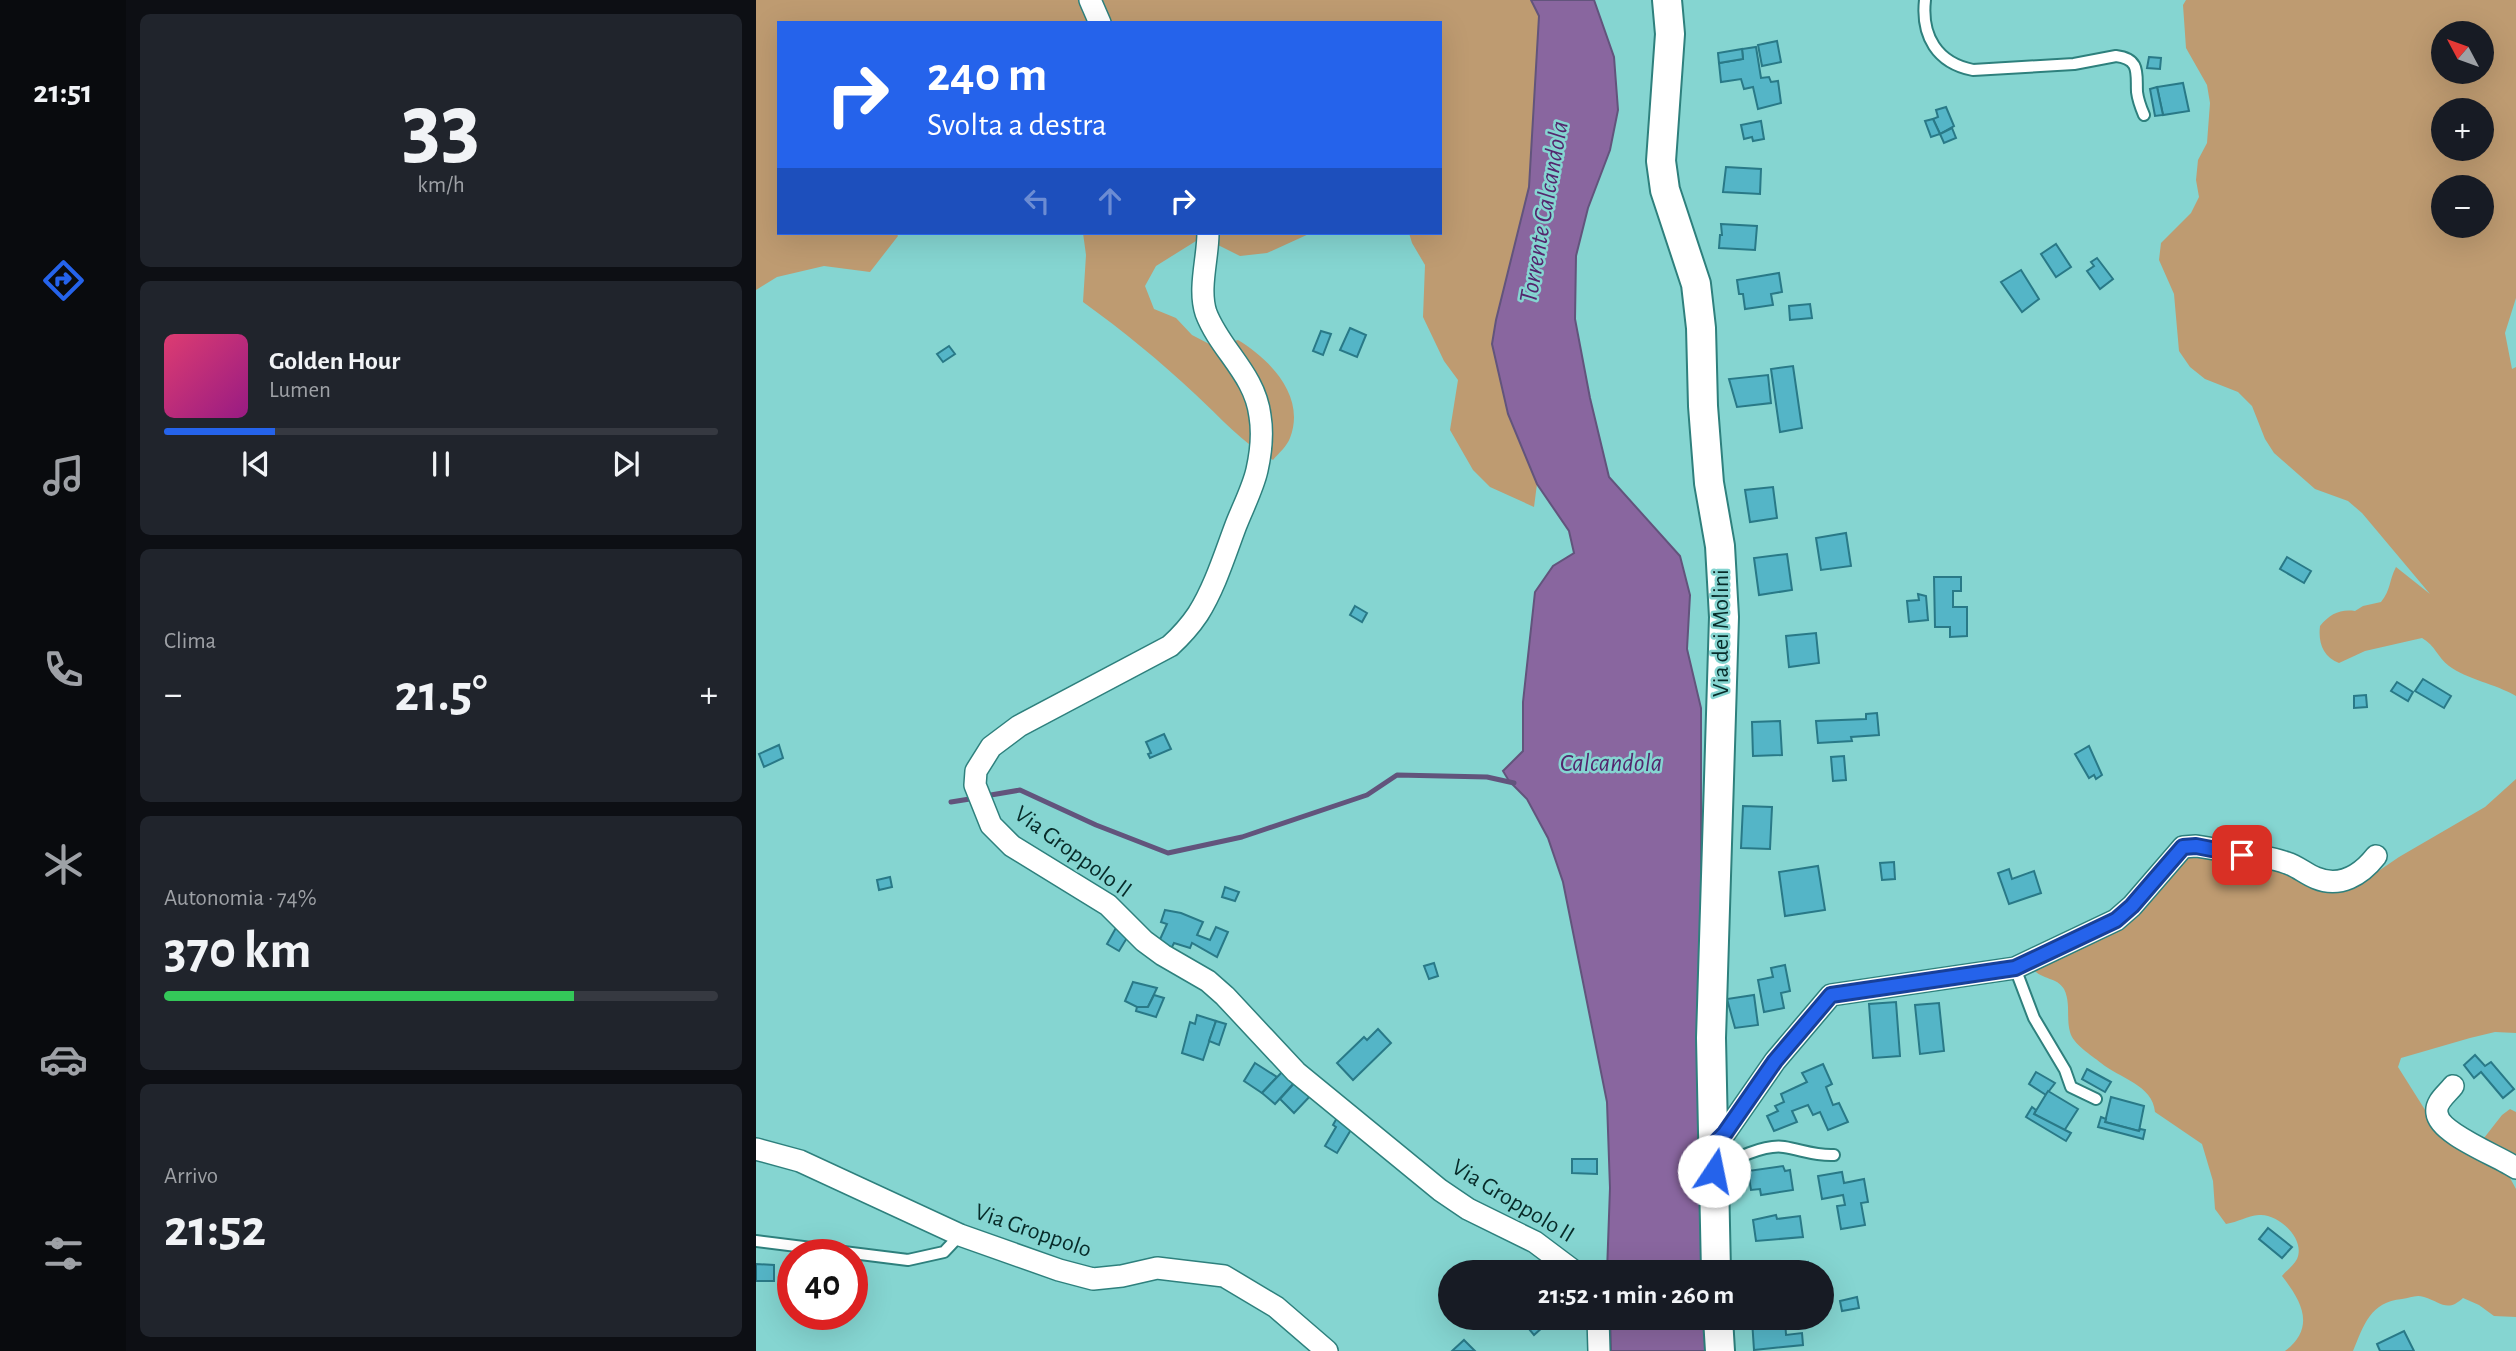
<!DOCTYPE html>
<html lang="it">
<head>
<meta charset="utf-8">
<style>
	:root { --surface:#171b24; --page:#20242c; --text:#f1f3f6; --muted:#9ea1a6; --line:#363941; --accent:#2563eb }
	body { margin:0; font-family:"Alegreya Sans",sans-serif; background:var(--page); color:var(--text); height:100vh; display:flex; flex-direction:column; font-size:26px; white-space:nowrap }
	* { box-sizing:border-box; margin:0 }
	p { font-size:23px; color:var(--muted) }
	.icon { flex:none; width:38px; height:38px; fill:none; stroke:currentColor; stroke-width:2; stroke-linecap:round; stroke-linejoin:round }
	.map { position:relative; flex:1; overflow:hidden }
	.drawer { display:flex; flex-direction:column; gap:14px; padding:14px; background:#0d0f14; width:630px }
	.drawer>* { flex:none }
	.top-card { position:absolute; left:21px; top:21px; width:665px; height:214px; border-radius:0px; box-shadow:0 7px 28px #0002; background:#2563eb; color:#fff; overflow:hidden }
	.needle { width:46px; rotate:311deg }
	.controls { position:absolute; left:1675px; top:21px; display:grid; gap:14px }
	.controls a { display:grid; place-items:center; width:63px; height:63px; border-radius:50%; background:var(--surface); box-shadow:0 7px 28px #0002; font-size:35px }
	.speed { position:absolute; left:21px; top:1239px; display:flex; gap:14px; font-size:35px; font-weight:700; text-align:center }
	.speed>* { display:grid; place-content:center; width:91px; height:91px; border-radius:50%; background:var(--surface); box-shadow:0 7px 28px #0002; line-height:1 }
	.speed .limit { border:10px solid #d22; background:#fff; color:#111 }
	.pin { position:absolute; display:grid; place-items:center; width:60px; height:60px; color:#fff; margin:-30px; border-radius:14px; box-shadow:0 4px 10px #0006 }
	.me { position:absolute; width:77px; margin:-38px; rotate:11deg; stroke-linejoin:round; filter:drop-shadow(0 0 5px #0008) }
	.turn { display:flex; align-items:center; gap:24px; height:147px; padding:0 35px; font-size:32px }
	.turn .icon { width:91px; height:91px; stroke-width:2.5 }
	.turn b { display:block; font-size:49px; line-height:60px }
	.lanes { display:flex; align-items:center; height:66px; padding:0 35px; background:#0003; justify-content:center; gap:35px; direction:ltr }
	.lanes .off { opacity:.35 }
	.big { font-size:52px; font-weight:700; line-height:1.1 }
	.drawer .widget { flex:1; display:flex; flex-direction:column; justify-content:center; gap:10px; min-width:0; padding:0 24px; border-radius:10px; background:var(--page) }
	.drawer .dial { align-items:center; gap:0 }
	.dial b { font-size:91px; line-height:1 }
	.song { display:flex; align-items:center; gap:21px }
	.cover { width:84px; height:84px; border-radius:10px; background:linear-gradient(135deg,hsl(340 70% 55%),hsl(310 70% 35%)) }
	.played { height:7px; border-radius:4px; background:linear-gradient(90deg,var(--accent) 20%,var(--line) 20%) }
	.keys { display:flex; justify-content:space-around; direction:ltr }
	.heat { display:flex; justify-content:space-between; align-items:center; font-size:38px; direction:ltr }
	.charge { height:10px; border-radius:5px; background:linear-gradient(90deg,#34c759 74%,var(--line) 0) }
	.trip { position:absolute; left:682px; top:1260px; width:396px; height:70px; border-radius:35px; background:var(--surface); box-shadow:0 7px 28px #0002; font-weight:700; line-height:70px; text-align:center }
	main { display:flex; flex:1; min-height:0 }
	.menu { display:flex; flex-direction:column; width:126px; justify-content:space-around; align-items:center; background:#090b0e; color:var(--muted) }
	.menu .icon { width:49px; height:49px }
	.menu .active { color:var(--accent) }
	.menu b { font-size:32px; color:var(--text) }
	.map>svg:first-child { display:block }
</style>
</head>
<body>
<main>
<nav class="menu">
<b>21:51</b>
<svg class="icon active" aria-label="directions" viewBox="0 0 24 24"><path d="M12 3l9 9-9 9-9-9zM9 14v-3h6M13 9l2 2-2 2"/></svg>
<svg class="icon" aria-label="music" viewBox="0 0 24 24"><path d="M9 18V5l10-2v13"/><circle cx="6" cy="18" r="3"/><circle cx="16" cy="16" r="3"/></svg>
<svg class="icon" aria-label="phone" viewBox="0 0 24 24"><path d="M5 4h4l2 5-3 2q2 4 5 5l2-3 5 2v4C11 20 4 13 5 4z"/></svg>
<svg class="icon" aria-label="climate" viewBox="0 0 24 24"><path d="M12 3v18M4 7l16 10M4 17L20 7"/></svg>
<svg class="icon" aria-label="car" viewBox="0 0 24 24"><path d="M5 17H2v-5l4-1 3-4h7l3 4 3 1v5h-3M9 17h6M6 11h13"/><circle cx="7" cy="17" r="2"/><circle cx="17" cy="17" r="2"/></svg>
<svg class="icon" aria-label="filters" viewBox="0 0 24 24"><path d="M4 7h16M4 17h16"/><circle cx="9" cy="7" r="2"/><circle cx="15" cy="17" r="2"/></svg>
</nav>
<section class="drawer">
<div class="widget dial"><b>33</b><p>km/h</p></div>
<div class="widget">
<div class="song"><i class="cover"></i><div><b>Golden Hour</b><p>Lumen</p></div></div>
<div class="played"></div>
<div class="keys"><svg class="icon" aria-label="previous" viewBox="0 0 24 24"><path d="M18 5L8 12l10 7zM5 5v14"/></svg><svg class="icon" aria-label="pause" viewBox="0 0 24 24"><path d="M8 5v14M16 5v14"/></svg><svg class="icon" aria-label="next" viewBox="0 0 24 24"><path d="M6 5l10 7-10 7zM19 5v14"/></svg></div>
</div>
<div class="widget"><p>Clima</p>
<div class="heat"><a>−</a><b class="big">21.5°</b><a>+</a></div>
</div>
<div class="widget"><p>Autonomia · 74%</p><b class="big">370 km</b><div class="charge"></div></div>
<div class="widget"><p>Arrivo</p><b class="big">21:52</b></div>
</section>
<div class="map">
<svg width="1760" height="1351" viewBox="0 0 1760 1351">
	<rect width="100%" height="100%" fill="#85d5d1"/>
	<g fill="#be9b71" fill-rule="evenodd">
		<polygon points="0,0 775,0 783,15 773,187 740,320 736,344 752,414 781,484 778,507 734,487 717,470 694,430 702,380 688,361 667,317 669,265 656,243 653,233 684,233 684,23 23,23 23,233 140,233 142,236 114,272 68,266 21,277 0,290"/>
		<path d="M1430 0H1760V298L1749 333 1756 369 1760 367V696C1740 684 1710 679 1693 666 1682 658 1679 645 1666 638L1609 651 1583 663C1567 657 1562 643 1564 626 1574 614 1584 609 1599 611L1607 606 1625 602C1635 590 1633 580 1640 567L1674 594 1606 513 1592 501 1559 489 1518 453 1509 439 1496 406 1482 392 1449 379 1434 367 1423 351 1418 294 1403 260 1405 243 1435 213 1443 197 1440 180 1442 160 1451 143 1454 103 1451 85 1430 48 1427 5ZM1726 33V72H1687V33ZM1726 110V149H1687V110ZM1726 187V226H1687V187Z"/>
		<path d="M327 233H555L511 253 484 256 464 246 440 241 400 266 389 286 398 309 420 318 436 335 459 347 482 340C515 360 550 397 534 438 531 446 523 453 517 460 486 443 465 418 439 394 404 361 366 330 327 302L330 255Z"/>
		<path d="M1760 779V1033L1739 1032 1714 1038 1645 1058 1642 1067 1683 1132 1710 1146 1728 1138 1746 1115 1754 1109 1760 1112V1172L1754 1178 1760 1189V1317L1738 1316 1723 1305 1707 1298C1691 1313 1685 1302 1668 1297 1660 1294 1654 1298 1646 1299 1614 1302 1608 1325 1597 1351H1529C1560 1327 1546 1302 1526 1276 1530 1271 1538 1265 1541 1259 1550 1239 1522 1213 1503 1215 1491 1216 1482 1222 1470 1224L1459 1209 1457 1181 1446 1144 1399 1112C1397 1085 1363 1078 1345 1063 1335 1055 1317 1044 1314 1032 1310 1018 1315 1003 1308 989 1301 977 1286 980 1277 969L1369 924 1384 913 1433 855 1529 867 1602 885 1643 857 1729 807Z"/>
	</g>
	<g fill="#89669f" stroke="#62547c" stroke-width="2">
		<polygon points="775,0 838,0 858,57 862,110 854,150 832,208 820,256 819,319 834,398 853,477 924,556 934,595 931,649 945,708 945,996 950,1272 851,1272 854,1188 851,1102 807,882 792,838 771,799 753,781 747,771 767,751 767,702 779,592 797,566 818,553 813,531 781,484 752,414 736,344 740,320 773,187 783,16"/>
		<polygon points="854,1318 951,1318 951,1351 855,1351"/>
	</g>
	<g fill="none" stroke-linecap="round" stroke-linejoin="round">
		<g stroke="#62547c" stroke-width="5">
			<polyline points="229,796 264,790 340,825 412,853 486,837 611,795 641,775 731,777 758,783"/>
			<polyline points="195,802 220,798"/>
		</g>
	</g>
	<g fill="#54b5c7" stroke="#297987" stroke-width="2">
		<polygon points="1021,41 1025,62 1006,66 1002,45"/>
		<polygon points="1000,47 1005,78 1013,77 1015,82 1022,81 1025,103 1002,109 997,87 988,89 985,79 965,82 963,63 987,59 986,49"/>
		<polygon points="986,49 987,59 963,63 962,53"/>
		<polygon points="1393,57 1405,58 1404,69 1391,68"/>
		<polygon points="1427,83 1433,111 1407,115 1401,87"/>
		<polygon points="1401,87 1407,115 1399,116 1394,89"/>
		<polygon points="1190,107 1198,126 1184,134 1177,119 1182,117 1180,110"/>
		<polygon points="1177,119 1184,134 1175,137 1169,121"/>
		<polygon points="1005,121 1008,139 997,141 996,137 988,139 985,125"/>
		<polygon points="1196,128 1200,138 1188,143 1184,134"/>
		<polygon points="970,167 1005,169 1004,194 967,192"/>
		<polygon points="965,224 1001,226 999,250 963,248 964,235 966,235"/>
		<polygon points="1300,244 1315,267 1300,277 1285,254"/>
		<polygon points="1341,258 1357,279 1344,289 1331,271 1338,266 1335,262"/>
		<polygon points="1265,270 1283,299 1266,312 1245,282"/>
		<polygon points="1023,273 1026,292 1015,294 1017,305 989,309 987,294 983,294 981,280"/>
		<polygon points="1054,304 1056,318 1034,320 1033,306"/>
		<polygon points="594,328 610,335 601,357 584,350"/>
		<polygon points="565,331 575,334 567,355 557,351"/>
		<polygon points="193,346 199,354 187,362 181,354"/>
		<polygon points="1037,366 1046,428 1024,432 1015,369"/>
		<polygon points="1012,375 1015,403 981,407 973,379"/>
		<polygon points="1017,487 1021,518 994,522 989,490"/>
		<polygon points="1090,533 1095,566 1065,570 1060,538"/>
		<polygon points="1031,554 1036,590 1003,595 998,558"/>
		<polygon points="1531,557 1555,571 1548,583 1524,569"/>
		<polygon points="1178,577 1205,577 1205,591 1197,591 1197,607 1211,607 1211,636 1194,637 1194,627 1179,627"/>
		<polygon points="1162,594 1170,596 1172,620 1153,622 1151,601 1163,600"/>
		<polygon points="599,606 611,613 606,622 594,615"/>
		<polygon points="1060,633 1063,663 1033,667 1030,636"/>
		<polygon points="1667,679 1695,696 1688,708 1659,691"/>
		<polygon points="1641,682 1657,692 1652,701 1635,691"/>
		<polygon points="1610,695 1611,707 1598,708 1598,696"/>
		<polygon points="1121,713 1123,735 1095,737 1096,741 1062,743 1060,721 1110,719 1110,714"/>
		<polygon points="1024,721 1026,755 997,756 996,722"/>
		<polygon points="408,734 415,749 394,758 392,754 395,753 390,742"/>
		<polygon points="23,745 27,758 8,767 3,754"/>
		<polygon points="1333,746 1346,775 1340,779 1338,775 1333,778 1319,754"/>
		<polygon points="1088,756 1090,780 1077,781 1075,757"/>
		<polygon points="987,806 1016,807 1014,849 985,848"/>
		<polygon points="1138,862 1139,879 1126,880 1124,863"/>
		<polygon points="1062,866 1069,910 1029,916 1023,872"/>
		<polygon points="1253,869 1256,879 1278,871 1285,893 1253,904 1242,873"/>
		<polygon points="134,877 136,887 123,890 121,880"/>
		<polygon points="469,887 483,892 479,901 466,897"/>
		<polygon points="409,910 425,913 447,922 441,935 454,940 460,927 472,932 461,957 436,943 434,948 418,943 414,951 401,946 411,924 405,922"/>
		<polygon points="361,926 374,933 363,951 351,944"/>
		<polygon points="678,963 682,976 673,979 668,966"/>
		<polygon points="1029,965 1034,991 1025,993 1028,1008 1008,1012 1002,980 1017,977 1015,968"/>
		<polygon points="377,982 401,988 392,1007 381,1007 369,1001"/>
		<polygon points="398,995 408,998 400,1017 380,1011 381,1007 392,1007"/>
		<polygon points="998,995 1002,1025 979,1028 971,999"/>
		<polygon points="1140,1002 1144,1056 1117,1058 1113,1004"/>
		<polygon points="1183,1003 1188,1051 1164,1054 1159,1005"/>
		<polygon points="441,1015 460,1021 447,1060 426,1053 434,1022 439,1024"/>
		<polygon points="460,1021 470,1024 463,1045 453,1041"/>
		<polygon points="622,1029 635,1043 597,1080 581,1063 608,1037 611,1040"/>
		<polygon points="1719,1055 1729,1066 1735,1062 1758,1089 1747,1098 1725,1072 1718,1078 1708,1065"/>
		<polygon points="499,1063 521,1077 506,1093 488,1081"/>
		<polygon points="1067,1064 1076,1084 1070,1087 1077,1105 1083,1103 1092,1122 1072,1130 1064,1112 1057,1115 1052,1105 1036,1111 1041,1122 1018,1131 1011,1116 1022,1111 1019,1106 1028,1102 1025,1094 1051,1082 1046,1073"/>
		<polygon points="1331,1069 1355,1082 1349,1092 1326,1079"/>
		<polygon points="526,1072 538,1083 519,1104 506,1093"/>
		<polygon points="1280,1072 1299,1083 1290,1095 1273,1084"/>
		<polygon points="542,1079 557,1093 538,1113 524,1099"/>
		<polygon points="1292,1091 1322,1109 1308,1131 1278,1114"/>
		<polygon points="1355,1097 1388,1106 1383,1131 1349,1122"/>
		<polygon points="1276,1107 1280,1110 1278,1114 1315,1133 1310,1141 1270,1117"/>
		<polygon points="583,1114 599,1123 581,1153 569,1146 580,1127 577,1125"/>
		<polygon points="1345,1117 1350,1119 1349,1122 1383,1131 1384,1129 1389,1130 1387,1139 1342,1127"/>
		<polygon points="816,1159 841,1159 841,1174 816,1173"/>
		<polygon points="1027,1166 1029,1171 1034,1170 1037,1190 1005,1195 1004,1189 995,1190 992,1171"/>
		<polygon points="989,1170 991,1183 979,1185 978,1172"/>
		<polygon points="1086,1172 1088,1183 1108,1179 1112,1202 1105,1203 1109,1225 1085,1229 1081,1206 1089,1205 1087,1195 1066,1199 1062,1176"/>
		<polygon points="1020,1215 1021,1219 1044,1216 1047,1237 1000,1241 997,1220"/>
		<polygon points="1512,1228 1536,1247 1526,1258 1503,1239"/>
		<polygon points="1052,1262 1054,1272 1021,1272 1020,1267"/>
		<polygon points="0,1264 18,1265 18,1281 0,1281"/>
		<polygon points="1101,1297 1103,1308 1086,1311 1084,1301"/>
		<polygon points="756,1318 797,1318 778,1335 768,1323 764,1326"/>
		<polygon points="1029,1318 1030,1335 1046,1333 1047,1345 998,1350 996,1320"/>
		<polygon points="1648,1331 1658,1351 1624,1351 1621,1344"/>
		<polygon points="708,1340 719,1351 696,1351"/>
	</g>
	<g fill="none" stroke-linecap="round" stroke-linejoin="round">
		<g stroke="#2e807d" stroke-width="14">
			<g id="lane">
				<path d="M1169 0C1165 36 1181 63 1217 70L1318 64 1360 56C1385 59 1380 74 1381 92 1382 100 1385 108 1388 115"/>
				<polyline points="1259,968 1278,1018 1309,1070 1315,1087 1340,1099"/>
				<path d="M960 1169C977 1159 1009 1144 1028 1147 1046 1150 1060 1156 1078 1155"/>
				<polyline points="0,1241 152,1260 188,1252 204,1235"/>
			</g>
		</g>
		<g stroke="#2e807d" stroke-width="24">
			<g id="street">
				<polyline points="334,0 344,23"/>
				<path d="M452 233C452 258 442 289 450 313 464 350 499 374 504 416 507 434 505 452 501 470 497 488 487 507 480 525 469 554 459 587 442 614 434 626 425 636 414 646L263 726 235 747 220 771 219 785 235 825 256 846 352 905 388 941 407 955 452 981 469 996 540 1072 684 1190 712 1209 779 1242 819 1272"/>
				<path d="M1697 1086C1691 1094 1679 1102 1681 1113 1683 1134 1743 1156 1760 1168"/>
				<path d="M958 1144 969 1133 1019 1061 1075 995 1259 968 1360 920 1376 906 1427 847 1440 846C1468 851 1505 854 1531 863 1541 866 1550 874 1560 878 1584 888 1605 875 1620 856"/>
				<polyline points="0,1149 44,1161 204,1235 303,1270 337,1279 366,1276 401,1268 468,1276 520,1307 571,1351"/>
				<polyline points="842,1318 843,1351"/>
			</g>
		</g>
		<g stroke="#2e807d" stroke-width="32">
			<g id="secondary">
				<polyline points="911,0 914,34 905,161 909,190 940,284 945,328 947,406 953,483 964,546 968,617 955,1038 960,1272"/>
				<polyline points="962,1318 964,1351"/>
			</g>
		</g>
		<use href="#lane" stroke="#fff" stroke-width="10"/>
		<use href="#street" stroke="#fff" stroke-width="21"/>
		<use href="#secondary" stroke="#fff" stroke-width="28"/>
	</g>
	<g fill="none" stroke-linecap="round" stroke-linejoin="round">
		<g stroke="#184099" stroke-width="18">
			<polyline id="route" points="958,1171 958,1144 969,1133 1019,1061 1075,995 1259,968 1360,920 1376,906 1427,847 1440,846 1486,855"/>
		</g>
		<use href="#route" stroke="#2563eb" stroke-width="12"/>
	</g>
	<g text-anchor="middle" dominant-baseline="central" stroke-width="5" stroke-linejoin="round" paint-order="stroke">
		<g font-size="24" fill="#072b29" stroke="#85d5d1">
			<text transform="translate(965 633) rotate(-90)">Via dei Molini</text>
			<text transform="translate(317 852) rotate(36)">Via Groppolo II</text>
			<text transform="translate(757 1201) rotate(31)">Via Groppolo II</text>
			<text transform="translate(277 1231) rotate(19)">Via Groppolo</text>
		</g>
		<g font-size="26" font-style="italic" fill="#54266d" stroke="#85d5d1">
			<text transform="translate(788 212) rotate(-80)">Torrente Calcandola</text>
			<text x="855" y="763">Calcandola</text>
		</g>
	</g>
</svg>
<div class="controls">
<a><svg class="needle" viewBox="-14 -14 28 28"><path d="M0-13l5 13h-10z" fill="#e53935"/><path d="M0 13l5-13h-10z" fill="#9ea1a6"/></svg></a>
<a>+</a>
<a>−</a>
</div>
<div class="speed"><div class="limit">40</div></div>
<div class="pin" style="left:1486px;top:855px;background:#d93025"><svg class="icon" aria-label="arrive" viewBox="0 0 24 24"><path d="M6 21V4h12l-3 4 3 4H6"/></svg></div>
<svg class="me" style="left:958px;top:1171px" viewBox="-20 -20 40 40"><circle r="19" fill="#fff"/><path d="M0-13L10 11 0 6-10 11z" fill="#2563eb"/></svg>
<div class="trip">21:52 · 1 min · 260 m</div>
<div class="top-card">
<div class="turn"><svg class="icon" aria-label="right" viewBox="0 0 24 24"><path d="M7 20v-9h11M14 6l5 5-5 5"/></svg><div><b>240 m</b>Svolta a destra</div></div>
<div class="lanes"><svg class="icon off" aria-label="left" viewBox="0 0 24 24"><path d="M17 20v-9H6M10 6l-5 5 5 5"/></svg><svg class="icon off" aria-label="ahead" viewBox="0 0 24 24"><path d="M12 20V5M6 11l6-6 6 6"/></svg><svg class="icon" aria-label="right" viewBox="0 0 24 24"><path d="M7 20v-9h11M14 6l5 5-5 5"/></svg></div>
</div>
</div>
</main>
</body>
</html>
